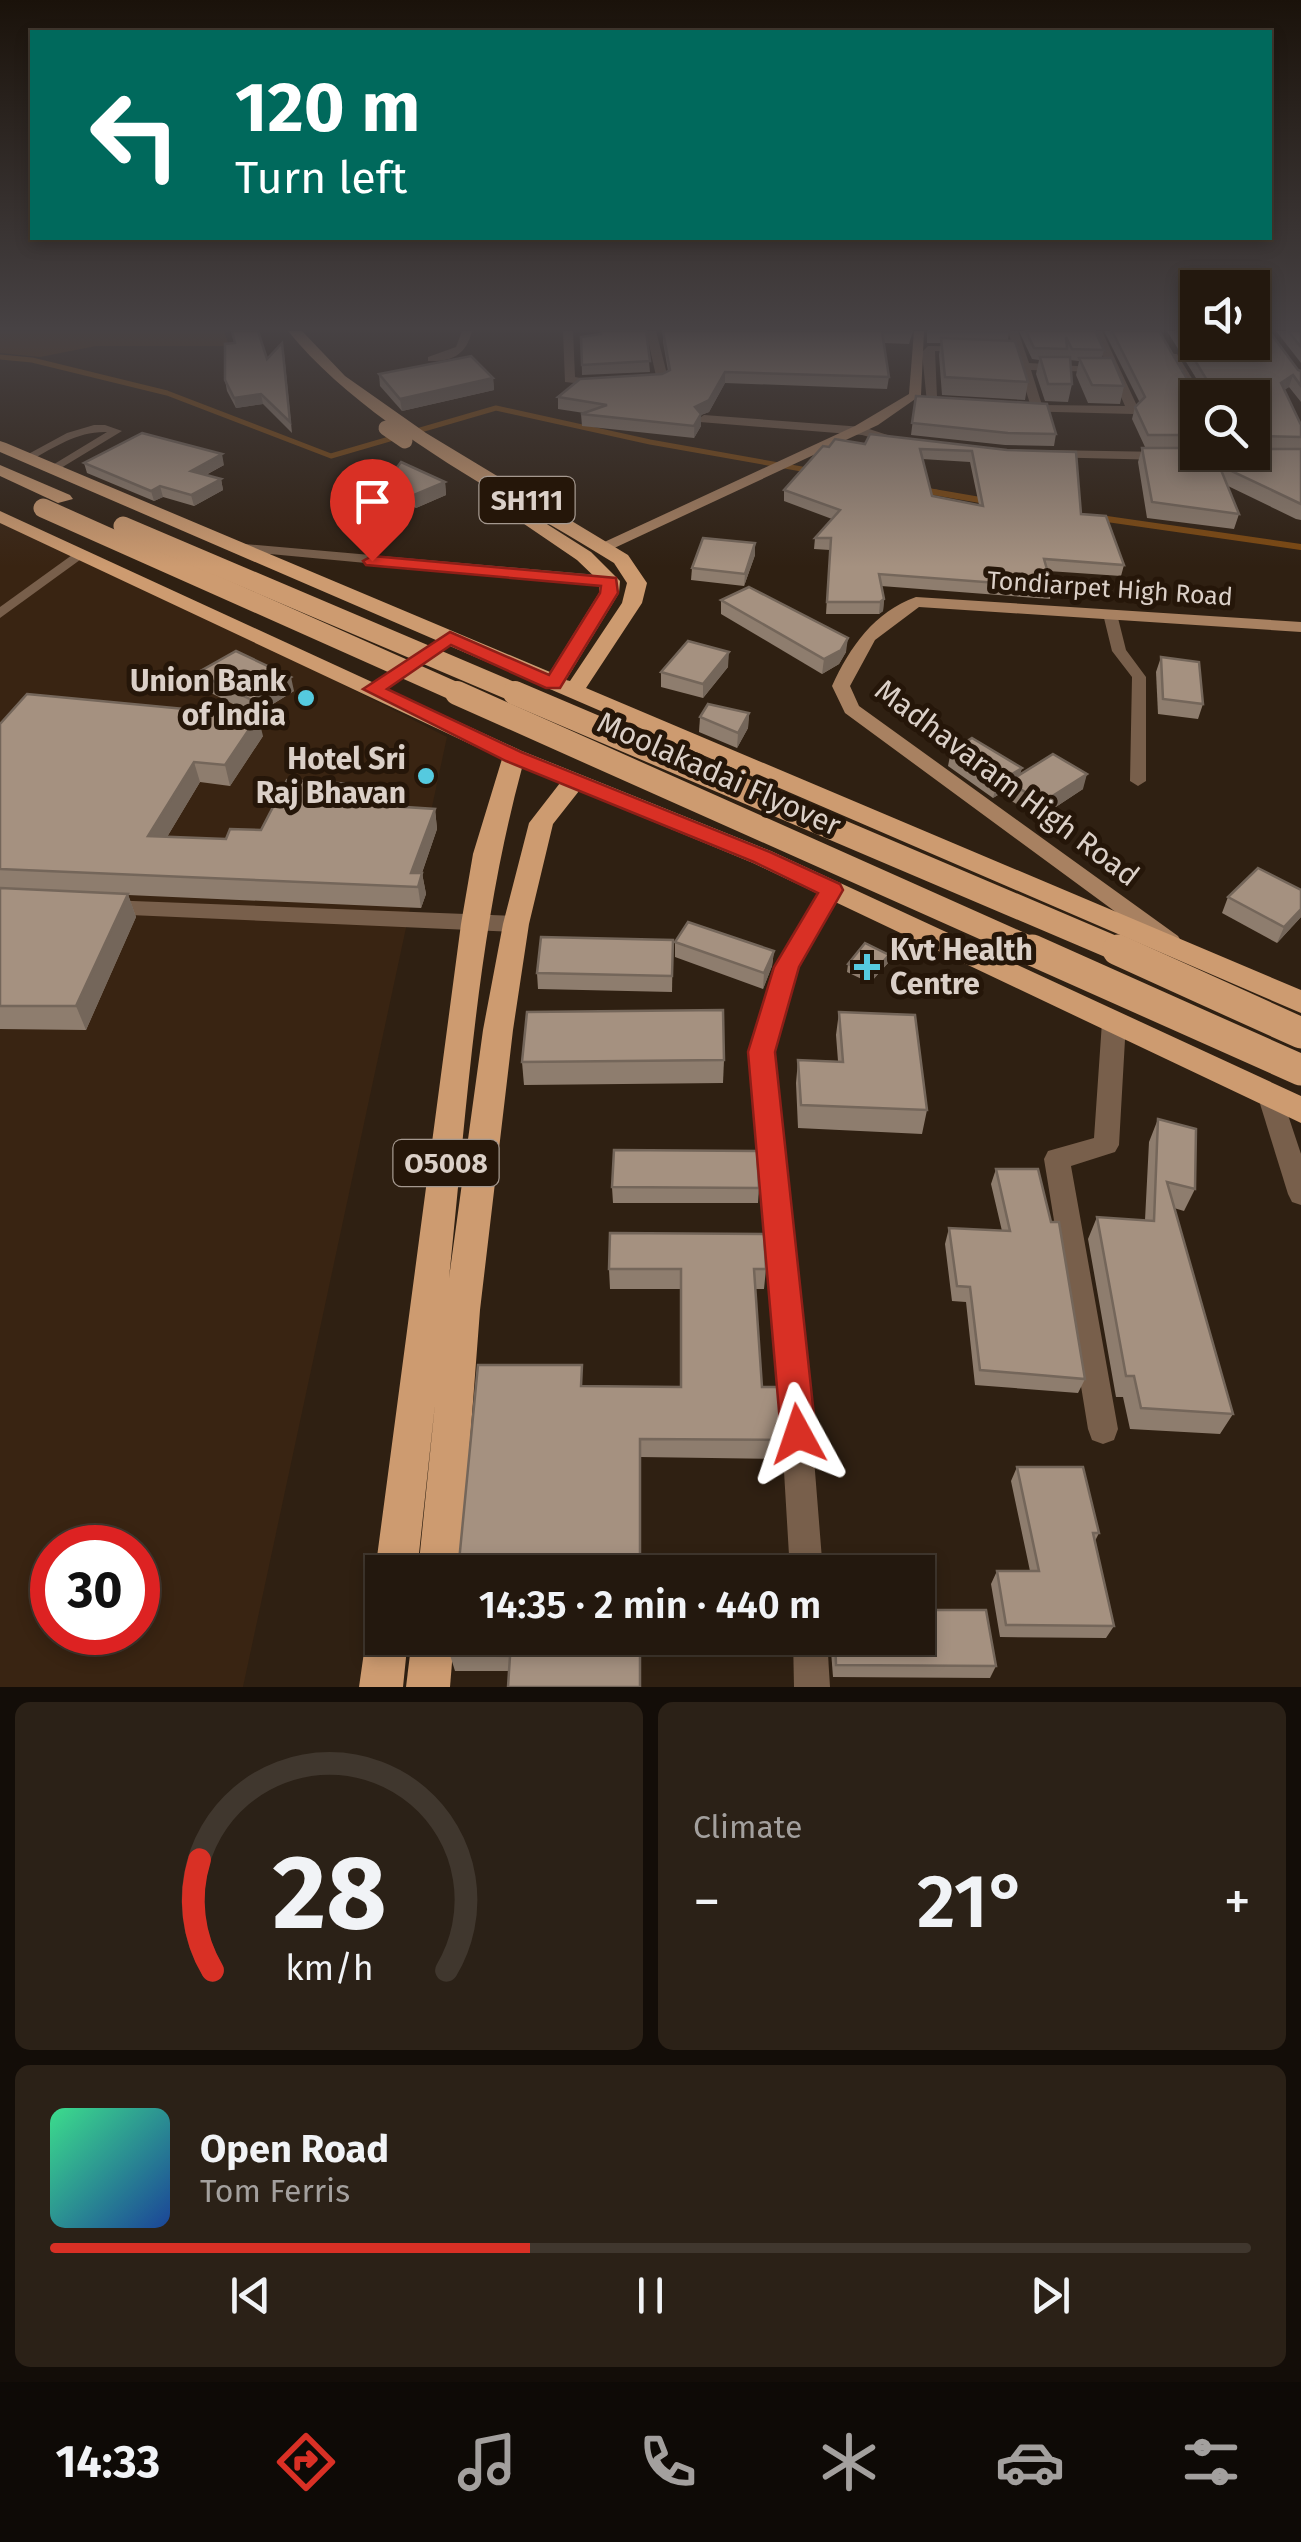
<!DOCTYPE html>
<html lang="en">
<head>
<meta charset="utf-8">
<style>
	:root { --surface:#23180e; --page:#2b2117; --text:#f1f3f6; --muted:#a3a09e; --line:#40372e; --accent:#d93025 }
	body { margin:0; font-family:"Fira Sans",sans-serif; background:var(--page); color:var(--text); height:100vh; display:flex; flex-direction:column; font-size:38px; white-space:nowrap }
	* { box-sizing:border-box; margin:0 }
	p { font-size:32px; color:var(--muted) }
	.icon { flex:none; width:55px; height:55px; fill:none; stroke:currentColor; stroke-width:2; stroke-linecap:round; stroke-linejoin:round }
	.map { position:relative; height:1687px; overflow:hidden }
	.panel { display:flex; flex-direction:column; gap:15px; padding:15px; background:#130d08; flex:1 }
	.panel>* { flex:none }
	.top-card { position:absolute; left:30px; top:30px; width:1242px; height:210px; border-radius:0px; box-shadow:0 5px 15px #0003,0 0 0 2px var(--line); background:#00695c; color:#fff; overflow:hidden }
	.buttons { position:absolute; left:1180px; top:270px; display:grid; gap:20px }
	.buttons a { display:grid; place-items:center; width:90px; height:90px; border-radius:0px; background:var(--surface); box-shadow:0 5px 15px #0003,0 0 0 2px var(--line); font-size:50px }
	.speed { position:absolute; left:30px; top:1525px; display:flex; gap:20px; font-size:50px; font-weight:700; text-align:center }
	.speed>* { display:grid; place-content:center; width:130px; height:130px; border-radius:50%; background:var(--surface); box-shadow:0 5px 15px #0003,0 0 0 2px var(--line); line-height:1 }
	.speed .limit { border:15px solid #d22; background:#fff; color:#111 }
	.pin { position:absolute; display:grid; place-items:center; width:85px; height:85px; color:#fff; margin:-102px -42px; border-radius:50% 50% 50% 0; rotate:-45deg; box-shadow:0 0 10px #0007 }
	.pin .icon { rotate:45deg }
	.me { position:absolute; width:110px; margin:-55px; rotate:355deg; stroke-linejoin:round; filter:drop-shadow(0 0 8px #0008) }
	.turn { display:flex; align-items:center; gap:35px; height:210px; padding:0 40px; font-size:45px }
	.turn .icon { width:130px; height:130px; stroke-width:2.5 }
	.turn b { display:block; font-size:70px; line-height:85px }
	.big { font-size:75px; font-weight:600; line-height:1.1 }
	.panel .card { flex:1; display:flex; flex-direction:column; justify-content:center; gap:15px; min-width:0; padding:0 35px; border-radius:15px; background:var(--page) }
	.panel .dial { align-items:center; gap:0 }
	.dial svg { height:260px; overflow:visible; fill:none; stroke:var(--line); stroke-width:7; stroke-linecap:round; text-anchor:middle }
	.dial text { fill:var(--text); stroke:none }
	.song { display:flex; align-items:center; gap:30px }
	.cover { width:120px; height:120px; border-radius:15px; background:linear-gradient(135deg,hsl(150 70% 55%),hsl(220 70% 35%)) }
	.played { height:10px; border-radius:5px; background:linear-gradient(90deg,var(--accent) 40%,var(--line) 40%) }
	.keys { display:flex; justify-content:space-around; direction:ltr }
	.heat { display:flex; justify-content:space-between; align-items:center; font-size:55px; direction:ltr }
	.panel .tiles { flex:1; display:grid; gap:15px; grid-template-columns:1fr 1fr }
	.card:last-child { grid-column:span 2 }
	.trip { position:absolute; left:365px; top:1555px; width:570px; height:100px; border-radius:0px; background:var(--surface); box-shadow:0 5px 15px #0003,0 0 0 2px var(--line); font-weight:600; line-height:100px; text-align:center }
	.menu { display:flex; height:160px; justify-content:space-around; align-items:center; background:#0e0a06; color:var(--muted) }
	.menu .icon { width:70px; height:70px }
	.menu .current { color:var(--accent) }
	.menu b { font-size:45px; color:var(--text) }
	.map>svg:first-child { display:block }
</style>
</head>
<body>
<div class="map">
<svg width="1301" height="1687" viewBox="0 0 1301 1687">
	<rect width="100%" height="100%" fill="#2f2012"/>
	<path fill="#392412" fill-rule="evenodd" d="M0 512 447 737 243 1687H0ZM52 1548H138V1632H52Z"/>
	<polygon fill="#57320e" points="0,331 224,331 229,346 96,346 40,357 0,353"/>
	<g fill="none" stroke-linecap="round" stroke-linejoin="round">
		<g stroke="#7d4911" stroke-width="5">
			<polyline points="0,357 32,360 167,393 331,456 496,408 650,442 813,471"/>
			<polyline points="922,490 936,492"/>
		</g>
		<g stroke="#7d4911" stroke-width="6">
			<polyline points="922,490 986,501"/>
			<polyline points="1100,518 1301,547"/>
		</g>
		<g fill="#785f4b" fill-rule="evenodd">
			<path d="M94 425H105L122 431 56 471 46 469 107 432C78 431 55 447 31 460L21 458 67 433Z"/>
			<polygon points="79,550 85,554 84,557 0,618 0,607"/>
			<polygon points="1110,610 1117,614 1126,650 1146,677 1146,781 1138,786 1130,781 1132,677 1112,651 1103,614"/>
		</g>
		<g fill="#785f4b" fill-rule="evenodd">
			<path d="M462 331H472C466 355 452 362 428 361V357L456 347Z"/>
			<polygon points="563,331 573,331 575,377 603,382 603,386 565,382"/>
			<polygon points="646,331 656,331 668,378 638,386 632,382 634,380 656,376"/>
			<path d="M1008 331H1018L1029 363 1108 368 1092 331H1102L1139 410 1133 414 1018 411V405L1030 404 1015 354 935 351 937 397 959 404 953 408 927 403 922 352 928 346 1013 347ZM1109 369 1125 406 1042 405 1031 370 1103 372Z"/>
			<polygon points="1169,354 1177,354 1204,398 1194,401 1167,356"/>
			<polygon points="704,415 863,427 906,441 900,445 862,435 700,422 698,419"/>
			<polygon points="1048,450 1164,452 1171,456 1164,460 1043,457 1041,454"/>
			<polygon points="233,543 610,576 618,581 610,586 228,550 226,547"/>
			<polygon points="831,882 841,889 798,967 774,1052 803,1320 823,1572 790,1572 775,1320 750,1052 776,967 824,884"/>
			<polygon points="107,900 516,916 524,919 527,924 524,929 516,932 107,914 96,907"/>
			<polygon points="1114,1013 1122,1016 1126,1022 1119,1145 1115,1152 1071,1166 1118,1429 1114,1440 1103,1444 1092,1440 1088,1429 1044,1159 1048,1151 1094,1138 1102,1022 1106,1016"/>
			<polygon points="1269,1084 1278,1087 1281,1094 1301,1154 1301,1205 1292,1202 1288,1194 1257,1094 1260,1087"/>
			<polygon points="793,1638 827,1638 830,1687 794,1687"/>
		</g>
		<g fill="#a88161" fill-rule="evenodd">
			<polygon points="914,331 924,331 921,395 878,425 610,550 600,550 600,544 855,426 909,394"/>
			<path d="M916 597 1301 622V632L919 607 875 640 850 686 859 706 1178 936 1181 941 1178 946H1162L845 713 832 686C850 647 874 612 916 597Z"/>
		</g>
		<g fill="#cd9b70" fill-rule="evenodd">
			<path d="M288 331H302L345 376 426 433 628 555 647 583 642 603 586 688 1301 990V1013L0 452V441L6 443 550 672 599 593 600 582 577 560 508 513 511 509H523L591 552 620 581 619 593 566 680 570 681 622 603 627 583 614 563C508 497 367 428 288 331Z"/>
			<polygon points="0,465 70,495 73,499 58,503 0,476"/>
			<path d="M0 511 522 751 771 851 1301 1096V1123L753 863 579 791 553 824 529 924 513 1030 480 1310 460 1572H418L435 1404 417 1572H382L381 1587 375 1572 461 924 473 854 502 759 0 523ZM522 768 560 783 529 823 503 924 483 1030 449 1278C467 1107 477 934 522 768Z"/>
			<polygon points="382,1618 382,1638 408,1638 403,1687 359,1687 366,1638 372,1623"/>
			<polygon points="412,1638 454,1638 450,1687 406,1687"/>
		</g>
		<polyline stroke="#cd9b70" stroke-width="15" points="386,428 405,441"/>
		<g stroke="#cd9b70" stroke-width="19">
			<polyline points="43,508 463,695"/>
			<polyline points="123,526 521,695"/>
		</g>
		<g stroke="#cd9b70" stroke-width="24">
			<polyline points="457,693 1038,952"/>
			<polyline points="515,693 1124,952"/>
		</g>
		<g stroke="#cd9b70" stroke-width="31">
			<polyline points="1032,950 1301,1070"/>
			<polyline points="1118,950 1301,1033"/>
		</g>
	</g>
	<g fill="#8e7d6e" fill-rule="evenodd">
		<polygon points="600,331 646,331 650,372 582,375 581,337 600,334"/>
		<polygon points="663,331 913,331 909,344 884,343 889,377 887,389 725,383 709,412 701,415 701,426 694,438 582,426 581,414 584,413 558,409 558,397 662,374 668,371 663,342"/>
		<polygon points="927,331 1009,331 1008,340 1028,382 1025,400 942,395 939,355 941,343 927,343"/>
		<polygon points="1019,331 1095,331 1104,350 1102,358 1124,386 1120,404 1088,403 1076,375 1079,361 1070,360 1072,384 1068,402 1045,401 1036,374 1039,360 1032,359"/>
		<polygon points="1104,331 1159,331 1194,391 1204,391 1167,331 1198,331 1301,371 1301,402 1289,387 1284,390 1301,425 1301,449 1252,448 1252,398 1198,398 1198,447 1145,447 1132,419 1135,407 1140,403"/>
		<polygon points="1276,331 1301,331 1301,363"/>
		<polygon points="284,353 292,433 263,404 236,408 227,391 225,380 267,359"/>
		<polygon points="379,374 493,378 494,390 402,411 380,386"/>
		<polygon points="916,396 1056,434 1054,446 1005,445 911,435"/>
		<path d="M865 444 1007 450 1081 514 1124 565 1121 576 1048 571 1052 587 1050 599 881 586 884 599 883 611 879 614H826L830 550 814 549 815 538 832 519 784 501V490L829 447ZM922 459 970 462 979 505 932 496Z"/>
		<polygon points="1142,448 1301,449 1301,520 1296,519 1228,486 1239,514 1234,529 1147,518 1138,462"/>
		<polygon points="84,463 224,465 206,475 221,479 223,490 194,506 163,497 154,501 87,473"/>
		<polygon points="386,482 445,482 446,495 416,508 388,495"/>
		<polygon points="755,543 755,555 744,586 691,580 692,568"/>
		<polygon points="721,600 846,652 839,664 822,674 721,614"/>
		<polygon points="1161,657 1203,704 1198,719 1158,714 1156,672"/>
		<polygon points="728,667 703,698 661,687 661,672"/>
		<polygon points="197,673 294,691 255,715 201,688"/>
		<polygon points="749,713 748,728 737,748 699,732 700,717"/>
		<polygon points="0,724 263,736 230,786 200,782 167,837 226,839 261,830 352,784 356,804 435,809 437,829 422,873 426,894 421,908 128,895 136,917 86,1030 0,1029"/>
		<polygon points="951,751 1020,774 1083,789 1039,818 1005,797 1006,790 993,798 948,766"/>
		<polygon points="1301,890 1301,917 1277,943 1222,913 1228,897"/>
		<polygon points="673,940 672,992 538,989 537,973"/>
		<polygon points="675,942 774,951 772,966 763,989 675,957"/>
		<polygon points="889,955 888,963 870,983 847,972 848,964"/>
		<polygon points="839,1012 927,1110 922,1134 798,1128 796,1083 798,1060 838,1061 836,1035"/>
		<polygon points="724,1060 723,1083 524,1085 522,1062"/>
		<polygon points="1158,1119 1195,1189 1184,1211 1174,1208 1233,1414 1220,1434 1130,1429 1123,1397 1116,1397 1088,1239 1097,1217 1145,1220 1149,1142"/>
		<polygon points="996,1169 1085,1379 1078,1393 975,1385 966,1302 952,1301 945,1244 949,1228 1002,1231 991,1184"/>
		<polygon points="612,1187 759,1188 758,1203 613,1203"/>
		<polygon points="609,1269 766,1269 764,1289 755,1289 762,1387 782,1440 780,1459 640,1457 584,1386 681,1387 681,1289 610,1289"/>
		<polygon points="1017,1467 1099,1533 1095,1541 1114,1626 1106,1638 1000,1637 991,1584 997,1571 1030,1571 1011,1481"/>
		<polygon points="640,1638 509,1671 455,1671 450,1655"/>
		<polygon points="830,1638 918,1638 996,1666 990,1678 833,1677"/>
	</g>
	<g fill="#74665a">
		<polygon points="725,372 725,383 709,412 701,415 701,426 694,438 695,407"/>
		<polygon points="1293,375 1289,387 1277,394 1281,383"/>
		<polygon points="493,378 494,390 402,411 400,399"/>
		<polygon points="261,394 263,404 236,408 234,398"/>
		<polygon points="222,454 224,465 194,481 191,471"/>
		<polygon points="221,479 223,490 194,506 191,495"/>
		<polygon points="445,482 446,495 416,508 414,495"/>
		<polygon points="160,486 163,497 154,501 151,491"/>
		<polygon points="755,543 755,555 744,586 745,574"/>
		<polygon points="884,599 883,611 879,614 880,602"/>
		<polygon points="848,638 846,652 839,664 822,674 824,659"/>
		<polygon points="729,652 728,667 703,698 703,684"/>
		<polygon points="291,677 294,691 255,715 252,700"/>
		<polygon points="749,713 748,728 737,748 738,733"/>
		<polygon points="258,716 263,736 230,786 225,765"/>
		<polygon points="194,762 200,782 155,857 148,836"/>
		<polygon points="1022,768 1018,783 1008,782 1006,790 993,798 997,783"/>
		<polygon points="1087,774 1083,789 1039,818 1043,802"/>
		<polygon points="352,784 356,805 344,803"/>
		<polygon points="435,809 437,829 417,887 411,873"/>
		<polygon points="422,873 426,894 421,908 418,887"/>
		<polygon points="128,894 136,917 86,1030 76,1006"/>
		<polygon points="1301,909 1301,917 1277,943 1284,927"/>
		<polygon points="774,951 772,966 763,989 764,973"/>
		<polygon points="889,955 888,963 870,983 871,975"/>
	</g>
	<g fill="#a59180" stroke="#74665a" stroke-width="2.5" fill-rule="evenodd">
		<polygon points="232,331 258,331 267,359 282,343 290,422 261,394 234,398 225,380 225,344 235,343"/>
		<polygon points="601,331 646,331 650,361 582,365 581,337 601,334"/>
		<polygon points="663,331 911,331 911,333 882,332 889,377 725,372 709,400 695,407 701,414 694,426 581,414 607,405 558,397 580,379 662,374 670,370"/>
		<polygon points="929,331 1009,331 1010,332 929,332"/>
		<polygon points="1026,331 1095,331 1104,350 1072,349 1066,337 1067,349 1034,348"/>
		<polygon points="1112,331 1159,331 1194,391 1208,390 1210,385 1177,331 1198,331 1198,342 1252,342 1252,331 1269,331 1298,370 1301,371 1301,386 1293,375 1281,383 1301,425 1301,437 1252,436 1252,398 1198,398 1198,435 1148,435 1135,407 1145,397"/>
		<polygon points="1288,331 1301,331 1301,347"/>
		<polygon points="941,338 1015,341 1028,382 945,377"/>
		<polygon points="471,356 493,378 400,399 379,374"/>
		<polygon points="1040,357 1070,357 1072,384 1048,384"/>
		<polygon points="1079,358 1112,358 1124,386 1092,385"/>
		<polygon points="916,396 1047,404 1056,434 1008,433 912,423"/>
		<polygon points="142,433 222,454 191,471 221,479 191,495 160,486 151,491 84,463"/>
		<path d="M870 434 1007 450 1076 452 1081 514 1106 516 1124 565 1044 559 1052 587 879 574 884 599 880 602H827L831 538H815L840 510 784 490 823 446 829 447 835 439 865 444ZM920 449 972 451 983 506 932 496Z"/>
		<polygon points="1142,448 1198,448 1198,452 1252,452 1252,449 1301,449 1301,504 1219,465 1239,514 1152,502"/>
		<polygon points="401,462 445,482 414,495 386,482"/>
		<polygon points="703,538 755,543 745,574 692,568"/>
		<polygon points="749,587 848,638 841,650 824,659 721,600"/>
		<polygon points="688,641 729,652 703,684 661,672"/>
		<polygon points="236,651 291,677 252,700 197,673"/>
		<polygon points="1161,657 1199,662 1203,704 1163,699"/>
		<polygon points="27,694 258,716 225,765 194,762 148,836 226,839 230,829 261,830 287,780 352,784 344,803 435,809 411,873 422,873 418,887 0,869 0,724"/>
		<polygon points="708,704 749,713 738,733 700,717"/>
		<polygon points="972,738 1022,768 997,783 951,751"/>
		<polygon points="1053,754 1087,774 1043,802 1008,782"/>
		<polygon points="1258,868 1301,890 1301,909 1284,927 1228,897"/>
		<polygon points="0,888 128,894 76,1006 0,1006"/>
		<polygon points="688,922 774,951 764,973 675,942"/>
		<polygon points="541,937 673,940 672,976 537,973"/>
		<polygon points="865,943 889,955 871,975 848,964"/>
		<polygon points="723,1010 724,1060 522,1062 527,1012"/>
		<polygon points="839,1012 915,1015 927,1110 801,1105 798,1060 843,1062"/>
		<polygon points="1158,1119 1196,1129 1195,1189 1167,1182 1233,1414 1141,1408 1134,1376 1126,1376 1097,1217 1154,1221"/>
		<polygon points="614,1150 757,1151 759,1188 612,1187"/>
		<polygon points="996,1169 1038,1169 1051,1222 1059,1222 1085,1379 980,1370 970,1287 957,1286 949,1228 1010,1231"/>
		<polygon points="610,1233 764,1234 766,1269 754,1269 762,1387 779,1387 782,1440 640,1439 640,1572 458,1572 478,1365 582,1365 581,1386 681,1387 681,1269 609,1269"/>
		<polygon points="1017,1467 1083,1467 1099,1533 1093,1533 1114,1626 1006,1625 997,1571 1039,1571"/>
		<polygon points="918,1610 986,1610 996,1666 836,1665 835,1638 918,1638"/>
		<polygon points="452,1638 640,1638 640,1687 508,1687 510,1656 450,1655"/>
	</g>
	<linearGradient id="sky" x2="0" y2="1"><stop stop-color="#1a120a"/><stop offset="0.58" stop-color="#474244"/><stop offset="1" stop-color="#474244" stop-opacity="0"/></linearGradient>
	<rect width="1301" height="567" fill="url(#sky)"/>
	<polygon fill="#d93025" stroke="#8d1f18" stroke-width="2.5" points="372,556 616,578 618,593 560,688 546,688 451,645 387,689 521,752 770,852 840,884 843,890 799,967 775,1052 816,1434 811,1446 798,1451 786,1446 781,1434 748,1052 774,967 818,893 754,862 506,761 363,689 450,632 549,675 600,593 601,586 366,565 363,561"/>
	<g fill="#55cadf" stroke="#251609" stroke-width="4">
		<circle cx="306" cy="698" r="10"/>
		<circle cx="426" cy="776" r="10"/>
		<path d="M862 952h10v10h10v10h-10v10h-10v-10h-10v-10h10z"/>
	</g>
	<g text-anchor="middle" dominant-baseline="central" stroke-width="10" stroke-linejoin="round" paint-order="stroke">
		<g font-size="25" fill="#dbd0c8" stroke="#251609">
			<text transform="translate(1110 589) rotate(4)">Tondiarpet High Road</text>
		</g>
		<g fill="#251609" stroke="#a4988f" stroke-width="2.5">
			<rect x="479.5" y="477" width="95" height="46" rx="8"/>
			<rect x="393.5" y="1140" width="105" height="46" rx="8"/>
		</g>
		<g font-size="28" font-weight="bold" fill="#dbd0c8">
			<text x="527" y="500">SH111</text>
			<text x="446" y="1163">O5008</text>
		</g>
		<g font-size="30" font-weight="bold" fill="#dbd0c8" stroke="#251609" text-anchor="end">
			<text x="286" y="681">Union Bank<tspan x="286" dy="34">of India</tspan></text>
			<text x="406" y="759">Hotel Sri<tspan x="406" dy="34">Raj Bhavan</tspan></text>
			<text x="890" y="950" text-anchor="start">Kvt Health<tspan x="890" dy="34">Centre</tspan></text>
		</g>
		<g font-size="30" fill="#dbd0c8" stroke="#251609">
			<text transform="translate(719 774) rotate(24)">Moolakadai Flyover</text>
			<text transform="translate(1007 783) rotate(37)">Madhavaram High Road</text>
		</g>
	</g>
</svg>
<div class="buttons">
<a><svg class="icon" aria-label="sound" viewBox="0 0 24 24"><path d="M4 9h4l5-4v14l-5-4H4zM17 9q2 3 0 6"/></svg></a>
<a><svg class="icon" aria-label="search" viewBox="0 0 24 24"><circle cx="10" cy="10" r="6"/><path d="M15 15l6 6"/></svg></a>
</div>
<div class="speed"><div class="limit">30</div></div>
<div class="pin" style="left:372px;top:561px;background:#d93025"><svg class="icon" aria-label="arrive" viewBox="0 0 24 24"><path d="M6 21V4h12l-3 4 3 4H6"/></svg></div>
<svg class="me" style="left:798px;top:1434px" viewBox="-20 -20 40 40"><path d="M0-17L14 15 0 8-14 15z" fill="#d93025" stroke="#fff" stroke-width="4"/></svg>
<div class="trip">14:35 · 2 min · 440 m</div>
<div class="top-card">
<div class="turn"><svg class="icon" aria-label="left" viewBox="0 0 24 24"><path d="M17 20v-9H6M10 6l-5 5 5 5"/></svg><div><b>120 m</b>Turn left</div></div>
</div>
</div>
<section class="panel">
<div class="tiles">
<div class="card dial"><svg viewBox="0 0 100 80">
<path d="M14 69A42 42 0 1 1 86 69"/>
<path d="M14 69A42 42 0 0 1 10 35" stroke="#d93025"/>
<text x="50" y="56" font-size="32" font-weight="700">28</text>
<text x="50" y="72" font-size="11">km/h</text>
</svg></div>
<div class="card"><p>Climate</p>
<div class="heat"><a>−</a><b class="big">21°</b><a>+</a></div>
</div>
<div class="card">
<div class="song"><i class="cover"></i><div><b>Open Road</b><p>Tom Ferris</p></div></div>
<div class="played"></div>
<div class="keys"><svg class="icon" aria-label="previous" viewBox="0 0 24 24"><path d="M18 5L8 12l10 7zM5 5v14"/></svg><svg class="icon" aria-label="pause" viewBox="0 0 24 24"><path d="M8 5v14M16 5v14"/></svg><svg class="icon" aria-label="next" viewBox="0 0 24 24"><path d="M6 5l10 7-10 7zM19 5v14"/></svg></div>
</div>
</div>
</section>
<nav class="menu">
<b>14:33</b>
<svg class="icon current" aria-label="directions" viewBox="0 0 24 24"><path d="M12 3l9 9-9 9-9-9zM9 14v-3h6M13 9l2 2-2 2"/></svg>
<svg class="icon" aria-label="music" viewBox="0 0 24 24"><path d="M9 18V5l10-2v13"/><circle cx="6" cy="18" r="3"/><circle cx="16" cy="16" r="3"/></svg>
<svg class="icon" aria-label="phone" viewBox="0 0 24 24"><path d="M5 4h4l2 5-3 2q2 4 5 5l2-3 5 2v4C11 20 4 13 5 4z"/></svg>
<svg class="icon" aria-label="climate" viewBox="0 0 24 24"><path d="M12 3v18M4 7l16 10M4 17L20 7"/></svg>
<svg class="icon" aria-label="car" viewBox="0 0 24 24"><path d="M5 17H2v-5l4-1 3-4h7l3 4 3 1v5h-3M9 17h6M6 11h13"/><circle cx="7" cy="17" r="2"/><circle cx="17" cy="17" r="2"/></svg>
<svg class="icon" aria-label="filters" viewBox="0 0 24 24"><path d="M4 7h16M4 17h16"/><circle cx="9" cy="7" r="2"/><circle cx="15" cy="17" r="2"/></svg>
</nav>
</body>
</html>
